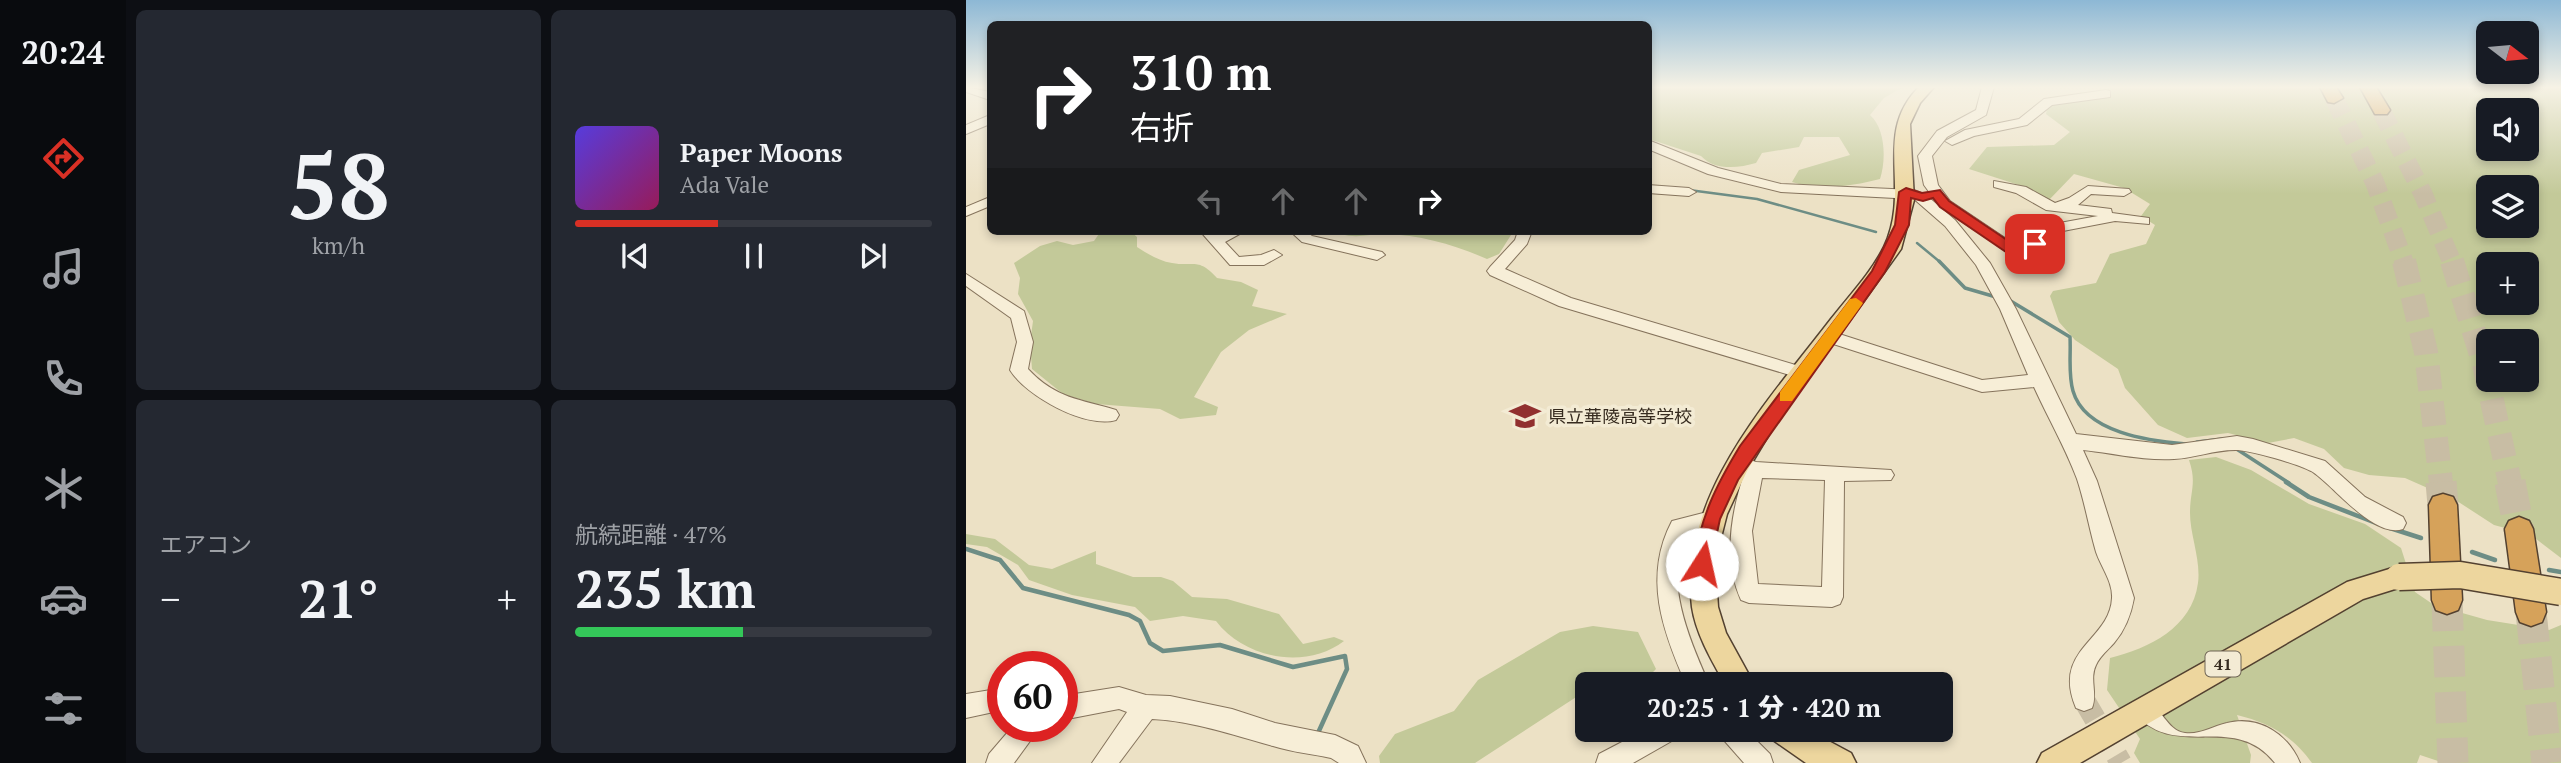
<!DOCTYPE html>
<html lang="ja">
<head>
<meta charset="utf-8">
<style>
	:root { --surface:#171b24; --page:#242831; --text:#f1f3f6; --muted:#9ea1a6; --line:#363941; --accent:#d93025 }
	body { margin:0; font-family:"PT Serif","Noto Sans JP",serif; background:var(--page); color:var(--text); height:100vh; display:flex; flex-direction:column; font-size:26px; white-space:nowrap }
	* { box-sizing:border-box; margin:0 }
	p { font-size:23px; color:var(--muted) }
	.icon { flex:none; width:38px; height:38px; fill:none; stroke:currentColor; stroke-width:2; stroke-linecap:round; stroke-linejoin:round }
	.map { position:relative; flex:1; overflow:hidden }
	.drawer { display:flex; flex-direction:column; gap:10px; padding:10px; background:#0d0f14; width:840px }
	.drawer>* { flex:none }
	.hud { position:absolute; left:21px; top:21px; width:665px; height:214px; border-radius:10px; box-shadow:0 4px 10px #0003; background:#202124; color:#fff; overflow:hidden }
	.needle { width:46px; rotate:106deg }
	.buttons { position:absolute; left:1510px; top:21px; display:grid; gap:14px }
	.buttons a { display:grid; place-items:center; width:63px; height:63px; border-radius:10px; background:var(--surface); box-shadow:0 4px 10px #0003; font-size:35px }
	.speed { position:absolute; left:21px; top:651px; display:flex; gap:14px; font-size:35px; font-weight:700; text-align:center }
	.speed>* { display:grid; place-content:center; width:91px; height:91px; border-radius:50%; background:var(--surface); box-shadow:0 4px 10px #0003; line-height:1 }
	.speed .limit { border:10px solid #d22; background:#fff; color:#111 }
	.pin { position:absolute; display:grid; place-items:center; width:60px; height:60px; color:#fff; margin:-30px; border-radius:14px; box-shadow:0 4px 10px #0006 }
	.me { position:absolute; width:77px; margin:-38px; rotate:10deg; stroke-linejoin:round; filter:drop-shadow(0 0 5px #0008) }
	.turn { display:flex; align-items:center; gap:24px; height:147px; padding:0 28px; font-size:32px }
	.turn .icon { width:91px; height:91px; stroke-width:2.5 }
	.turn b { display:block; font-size:49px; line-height:60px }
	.lanes { display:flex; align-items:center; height:66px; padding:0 28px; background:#0003; justify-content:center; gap:35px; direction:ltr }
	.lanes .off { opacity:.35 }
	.big { font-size:52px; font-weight:800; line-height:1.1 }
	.drawer .card { flex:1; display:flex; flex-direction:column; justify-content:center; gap:10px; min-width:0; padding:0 24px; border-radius:10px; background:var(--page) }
	.drawer .dial { align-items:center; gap:0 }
	.dial b { font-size:91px; line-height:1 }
	.song { display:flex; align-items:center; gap:21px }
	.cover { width:84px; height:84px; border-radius:10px; background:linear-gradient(135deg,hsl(250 70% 55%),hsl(330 70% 35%)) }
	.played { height:7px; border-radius:4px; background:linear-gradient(90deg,var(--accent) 40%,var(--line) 40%) }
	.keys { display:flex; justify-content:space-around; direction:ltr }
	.heat { display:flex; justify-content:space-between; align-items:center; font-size:38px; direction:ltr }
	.charge { height:10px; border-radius:5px; background:linear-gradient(90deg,#34c759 47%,var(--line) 0) }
	.drawer .tiles { flex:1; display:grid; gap:10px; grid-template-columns:repeat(2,1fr) }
	.trip { position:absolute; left:609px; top:672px; width:378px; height:70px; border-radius:10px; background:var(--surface); box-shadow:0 4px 10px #0003; font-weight:800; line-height:70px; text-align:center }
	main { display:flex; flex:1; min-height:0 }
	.tabs { display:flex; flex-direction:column; width:126px; justify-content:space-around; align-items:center; background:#090b0e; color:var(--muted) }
	.tabs .icon { width:49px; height:49px }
	.tabs .active { color:var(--accent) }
	.tabs b { font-size:32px; color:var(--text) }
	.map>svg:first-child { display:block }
</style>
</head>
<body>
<main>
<nav class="tabs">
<b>20:24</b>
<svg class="icon active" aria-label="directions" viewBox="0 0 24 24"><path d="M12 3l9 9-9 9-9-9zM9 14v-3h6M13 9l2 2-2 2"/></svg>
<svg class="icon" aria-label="music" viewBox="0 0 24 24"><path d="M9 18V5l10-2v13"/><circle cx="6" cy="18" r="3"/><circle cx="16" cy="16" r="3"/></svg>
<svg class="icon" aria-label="phone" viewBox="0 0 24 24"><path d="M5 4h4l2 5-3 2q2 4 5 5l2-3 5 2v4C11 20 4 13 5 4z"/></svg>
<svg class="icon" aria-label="climate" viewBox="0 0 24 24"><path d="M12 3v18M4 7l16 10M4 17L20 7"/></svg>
<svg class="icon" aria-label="car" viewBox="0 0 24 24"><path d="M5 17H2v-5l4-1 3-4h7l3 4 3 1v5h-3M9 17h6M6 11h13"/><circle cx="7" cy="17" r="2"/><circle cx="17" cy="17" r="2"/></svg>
<svg class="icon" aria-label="filters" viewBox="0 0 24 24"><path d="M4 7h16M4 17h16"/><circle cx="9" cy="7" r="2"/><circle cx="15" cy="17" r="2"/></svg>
</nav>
<section class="drawer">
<div class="tiles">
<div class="card dial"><b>58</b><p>km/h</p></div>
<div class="card">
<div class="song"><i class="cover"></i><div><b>Paper Moons</b><p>Ada Vale</p></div></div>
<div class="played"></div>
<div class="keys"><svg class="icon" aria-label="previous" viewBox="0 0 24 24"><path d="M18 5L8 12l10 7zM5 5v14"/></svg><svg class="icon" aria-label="pause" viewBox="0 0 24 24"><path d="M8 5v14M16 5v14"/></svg><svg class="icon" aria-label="next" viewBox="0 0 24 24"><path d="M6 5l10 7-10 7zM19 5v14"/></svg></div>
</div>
<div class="card"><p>エアコン</p>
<div class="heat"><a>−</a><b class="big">21°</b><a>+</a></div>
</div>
<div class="card"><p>航続距離 · 47%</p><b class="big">235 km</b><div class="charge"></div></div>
</div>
</section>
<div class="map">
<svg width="1595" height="763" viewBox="0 0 1595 763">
	<rect width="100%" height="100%" fill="#ece1c5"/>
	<g fill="#c3c999" fill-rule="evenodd">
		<path d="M683 87H937L918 98 904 115C920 129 920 161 914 179 887 186 853 191 826 182L833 170 884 155 873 137H838L833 147 796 153 790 163C772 168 749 171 735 156L683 139Z"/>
		<path d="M1146 87H1595V558L1565 535 1528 525 1491 501 1439 478 1403 475 1378 468 1358 449 1328 438 1302 443 1262 433 1221 438 1192 425 1159 388 1152 369 1109 340 1093 322 1084 296 1087 291 1130 283 1144 254 1180 244 1189 225 1175 216 1184 204 1158 188 1108 174 1083 200 1059 187 1003 169 1021 147 1088 145 1104 132 1080 114 1082 104 1121 98ZM1522 110H1561V149H1522ZM1522 187H1561V226H1522ZM1522 264H1561V303H1522ZM1522 341H1561V380H1522Z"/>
		<path d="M135 231H164L171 237V247C182 254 193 261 206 263 228 267 232 257 251 278L275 282 292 290 286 306 321 314 283 330 255 352 228 397 252 407 250 415 214 419 194 409 130 404 97 394 66 369 64 343 67 321 52 294 54 278 48 263 74 246 91 241 107 245 128 241Z"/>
		<path d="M375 231H543L545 235 533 254 521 259C489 245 455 235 419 234 403 234 391 239 375 234Z"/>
		<path d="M1250 457 1285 470 1343 504 1399 524 1435 548 1449 592 1468 605 1521 620 1583 630 1595 625V763H1478L1454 755 1451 763H1346C1326 735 1303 723 1271 715L1285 755 1284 763H1174L1168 753 1174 739 1141 690 1144 658C1183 648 1226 628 1232 583 1235 560 1224 535 1224 513 1224 491 1231 483 1223 460Z"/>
		<path d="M0 534 29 539 63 565 86 569 130 551V564L167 577H195L207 581 226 597 261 599 313 614 337 644 368 637 378 641C340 670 279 659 250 621L217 616 184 621 169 607 106 595 63 580 52 565 21 547 0 544Z"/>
		<polygon points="627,626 672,632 690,669 675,684 621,684 621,690 509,763 414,763 413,756 429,734 488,711 512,680 594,632"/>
	</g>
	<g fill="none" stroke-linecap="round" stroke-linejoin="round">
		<g stroke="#6d8d85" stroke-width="2.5">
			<polyline points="723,190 791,199 910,232"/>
			<polyline points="951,243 974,262"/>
		</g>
		<g stroke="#6d8d85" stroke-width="3.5">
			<polyline points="973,261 999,288 1030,297"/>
			<path d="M1043 300 1104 337C1105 355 1102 374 1107 391 1119 433 1184 441 1220 444"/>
			<polyline points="1231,442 1257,439"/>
			<polyline points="1269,448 1323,483"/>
		</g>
		<g stroke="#6d8d85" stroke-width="4.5">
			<polyline points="1320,482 1343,497 1410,523"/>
			<polyline points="1424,528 1455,538"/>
			<polyline points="0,549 34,560 57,588 163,615 174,621 184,643 197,651 254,645 327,667 379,656 381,669 352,733"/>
			<polyline points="1506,552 1529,560"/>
			<polyline points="1583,570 1595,572"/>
		</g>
		<polyline stroke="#c8bda4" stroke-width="22" stroke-dasharray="22 10" stroke-linecap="butt" points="1118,700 1155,763"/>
		<g stroke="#c8bda4" stroke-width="19" stroke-dasharray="19 10" stroke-linecap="butt">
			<polyline points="1368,98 1409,183 1438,262"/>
			<polyline points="1415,110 1457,194 1486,262"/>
		</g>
		<g stroke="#c8bda4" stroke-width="24" stroke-dasharray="24 12" stroke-linecap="butt">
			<polyline points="1438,261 1460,352 1475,483"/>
			<polyline points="1486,261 1518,364 1544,483"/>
		</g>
		<g stroke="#c8bda4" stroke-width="31" stroke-dasharray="31 15" stroke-linecap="butt">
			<polyline points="1475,482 1477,505"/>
			<polyline points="1544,482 1553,529"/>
			<polyline points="1481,600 1487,763"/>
			<polyline points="1565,612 1581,763"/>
		</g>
		<g stroke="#85735c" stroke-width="2">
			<g id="minor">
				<polygon points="0,87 24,92 24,100 0,92"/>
				<polygon points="1016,87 1028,87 1020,115 981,137 966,156 972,185 984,201 1048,244 1060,243 1088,224 1132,216 1080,210 1050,193 1028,187 1028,181 1060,187 1089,203 1103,198 1122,186 1163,189 1165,192 1158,196 1125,194 1112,205 1145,209 1146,213 1183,218 1183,224 1149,221 1097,231 1069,250 1045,254 974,207 958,185 952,156 971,131 1010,110"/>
				<polygon points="1140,90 1144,91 1144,97 1086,105 1061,125 1008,136 986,145 979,141 999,130 1053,119 1078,99"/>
				<polygon points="24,115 24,124 0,134 0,125"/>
				<path d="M682 140 752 168 815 184 948 190 960 195 989 220 1024 263 1050 309 1110 434 1206 445 1271 436 1287 439 1359 461 1399 497 1437 517 1440 523 1437 529C1407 539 1366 483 1345 471 1329 463 1290 452 1272 450 1251 449 1229 458 1208 459 1179 461 1146 453 1117 450L1131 481 1168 598C1165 615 1159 630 1148 643 1142 650 1134 656 1130 665 1123 679 1132 694 1126 708L1118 711 1110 708C1085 649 1144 641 1146 598 1147 582 1135 567 1130 552 1123 528 1119 503 1111 479 1099 447 1082 418 1068 387L1016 392 858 341 856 337 864 331 1016 380 1062 375 1034 309 1010 265 979 226 948 199 815 192 742 174 682 149Z"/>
				<polygon points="682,185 723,188 730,192 723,196 682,193"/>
				<polygon points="24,197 24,206 0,216 0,207"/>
				<polygon points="234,231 249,231 252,234 279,231 259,242 273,257 295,255 308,250 316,255 298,265 264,265"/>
				<polygon points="324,231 340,231 346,236 416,252 419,255 411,260 336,242"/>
				<polygon points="552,231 566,231 561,244 539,269 605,298 843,369 846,373 837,379 593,306 524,275 521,271 524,267 549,240"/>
				<path d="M0 274 58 311 67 342 62 369C90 399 114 399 150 410L153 415 150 420C120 429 60 396 44 370L51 342 45 318 0 286Z"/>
				<path d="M779 458 790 462 925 470 928 475 925 480 878 481 877 597 874 604 866 607 783 603 775 600C757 561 765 513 778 474L769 466 772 461ZM796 478 859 480 856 587 792 584 786 531Z"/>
				<path d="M745 511 752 513 755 519 752 525 720 534C697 581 724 640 743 684H720C696 630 677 576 706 521Z"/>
				<path d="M153 687 180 695 204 696 266 709 309 723 369 735 392 746 400 763H373L365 758C346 754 326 752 307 746 267 735 228 721 186 719L153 763H126L161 712 153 709 96 720V696Z"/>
				<polygon points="37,688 37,710 0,718 0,694"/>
				<path d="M1179 699C1195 706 1201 731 1219 733 1234 735 1247 726 1261 723 1293 715 1322 734 1334 763H1309C1267 710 1208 763 1167 711L1171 703Z"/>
				<polygon points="47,726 75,726 48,763 20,763 23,754"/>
				<polygon points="679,730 715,730 711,738 667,763 630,763 633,754"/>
				<polygon points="752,730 780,730 804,754 807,763 778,763 756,738"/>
			</g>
		</g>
		<g stroke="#534130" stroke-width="3">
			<g id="major">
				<path d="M953 87H968L954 103 944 124 948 200 935 249 808 426 781 471 761 514 749 561 752 607 760 633 788 684H759C746 661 730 634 726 607 712 496 803 400 865 319 883 296 905 273 918 247 946 188 906 134 953 87Z"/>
				<polygon points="1433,566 1442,569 1446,577 1442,585 1397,599 1114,763 1071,763 1076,753 1381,582"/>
				<polygon points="803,730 842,730 885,753 890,763 840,763 807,740"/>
			</g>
		</g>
		<g stroke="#534130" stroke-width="3">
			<g id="highway">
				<polygon points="1354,87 1370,87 1377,98 1368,103 1362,102"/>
				<polygon points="1394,87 1410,87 1424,110 1421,114 1409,114"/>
				<polygon points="1477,494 1487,497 1491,505 1496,600 1492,610 1481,614 1470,610 1466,600 1463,505 1467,497"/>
				<polygon points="1553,517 1563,521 1567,529 1580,612 1576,622 1565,626 1554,622 1550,612 1539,529 1543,521"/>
			</g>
		</g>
		<use href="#minor" fill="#f7eed7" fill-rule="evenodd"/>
		<use href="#major" fill="#edd69e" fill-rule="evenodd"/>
		<use href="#highway" fill="#d6a25a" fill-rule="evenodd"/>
		<g stroke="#534130" stroke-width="29" stroke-linecap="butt">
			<polyline id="major-bridge" points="1433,577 1494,575 1595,592"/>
		</g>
		<use href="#major-bridge" stroke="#edd69e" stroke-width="26"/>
	</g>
	<linearGradient id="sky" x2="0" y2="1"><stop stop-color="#8db8d5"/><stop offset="0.45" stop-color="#f6f2e5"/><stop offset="1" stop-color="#f6f2e5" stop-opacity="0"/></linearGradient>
	<rect width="1595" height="194" fill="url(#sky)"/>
	<path fill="#d93025" stroke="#8d1f18" stroke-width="2" d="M940 188 956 193 974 190 983 201 1047 244 1069 240 1076 244 1069 248 1040 252 974 207 967 198 957 201 945 198 943 225 919 272 772 480 754 519 743 570H730L727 564C736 515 748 489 774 446L906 271 929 225 933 192Z"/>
	<polygon fill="#f59e0b" points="890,298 897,303 895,306 826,401 814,401 814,392 884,299"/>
	<defs>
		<g id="school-bare" transform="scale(2.415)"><path d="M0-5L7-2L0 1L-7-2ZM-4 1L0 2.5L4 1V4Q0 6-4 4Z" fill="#91302f" stroke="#f3ebd4" stroke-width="2.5" paint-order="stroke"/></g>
	</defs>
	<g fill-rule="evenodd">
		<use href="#school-bare" x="559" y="416"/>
	</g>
	<g text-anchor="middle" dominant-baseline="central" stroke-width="7" stroke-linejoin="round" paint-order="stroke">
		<rect fill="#f3ebd4" stroke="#6f6555" stroke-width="2" x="1239.5" y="651.5" width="35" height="25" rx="5"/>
		<g font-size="16" font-weight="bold" fill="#362b1f">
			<text x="1257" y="664">41</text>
		</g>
		<g font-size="18" fill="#362b1f" stroke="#f3ebd4" text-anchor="start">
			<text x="582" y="416">県立華陵高等学校</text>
		</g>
	</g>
</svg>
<div class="buttons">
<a><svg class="needle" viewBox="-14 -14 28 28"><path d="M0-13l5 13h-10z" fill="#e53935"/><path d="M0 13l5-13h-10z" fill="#9ea1a6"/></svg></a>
<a><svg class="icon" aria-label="sound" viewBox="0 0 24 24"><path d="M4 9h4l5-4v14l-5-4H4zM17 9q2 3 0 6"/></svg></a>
<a><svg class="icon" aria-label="layers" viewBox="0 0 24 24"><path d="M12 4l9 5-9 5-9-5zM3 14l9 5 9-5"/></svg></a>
<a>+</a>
<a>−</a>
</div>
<div class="speed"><div class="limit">60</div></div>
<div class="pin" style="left:1069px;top:244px;background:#d93025"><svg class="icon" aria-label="arrive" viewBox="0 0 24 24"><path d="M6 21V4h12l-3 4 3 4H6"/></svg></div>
<svg class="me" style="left:736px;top:564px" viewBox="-20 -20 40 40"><circle r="19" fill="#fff"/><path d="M0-13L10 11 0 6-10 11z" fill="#d93025"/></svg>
<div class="trip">20:25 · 1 分 · 420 m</div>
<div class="hud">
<div class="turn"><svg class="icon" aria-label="right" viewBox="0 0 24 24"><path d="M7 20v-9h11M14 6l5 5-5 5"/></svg><div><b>310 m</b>右折</div></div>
<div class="lanes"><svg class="icon off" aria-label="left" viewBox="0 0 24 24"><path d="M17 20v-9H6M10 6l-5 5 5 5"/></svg><svg class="icon off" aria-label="ahead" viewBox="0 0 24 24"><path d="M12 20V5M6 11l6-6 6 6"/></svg><svg class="icon off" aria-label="ahead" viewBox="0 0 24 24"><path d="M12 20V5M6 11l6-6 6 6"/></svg><svg class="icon" aria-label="right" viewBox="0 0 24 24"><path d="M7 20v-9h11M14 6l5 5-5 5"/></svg></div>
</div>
</div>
</main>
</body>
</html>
